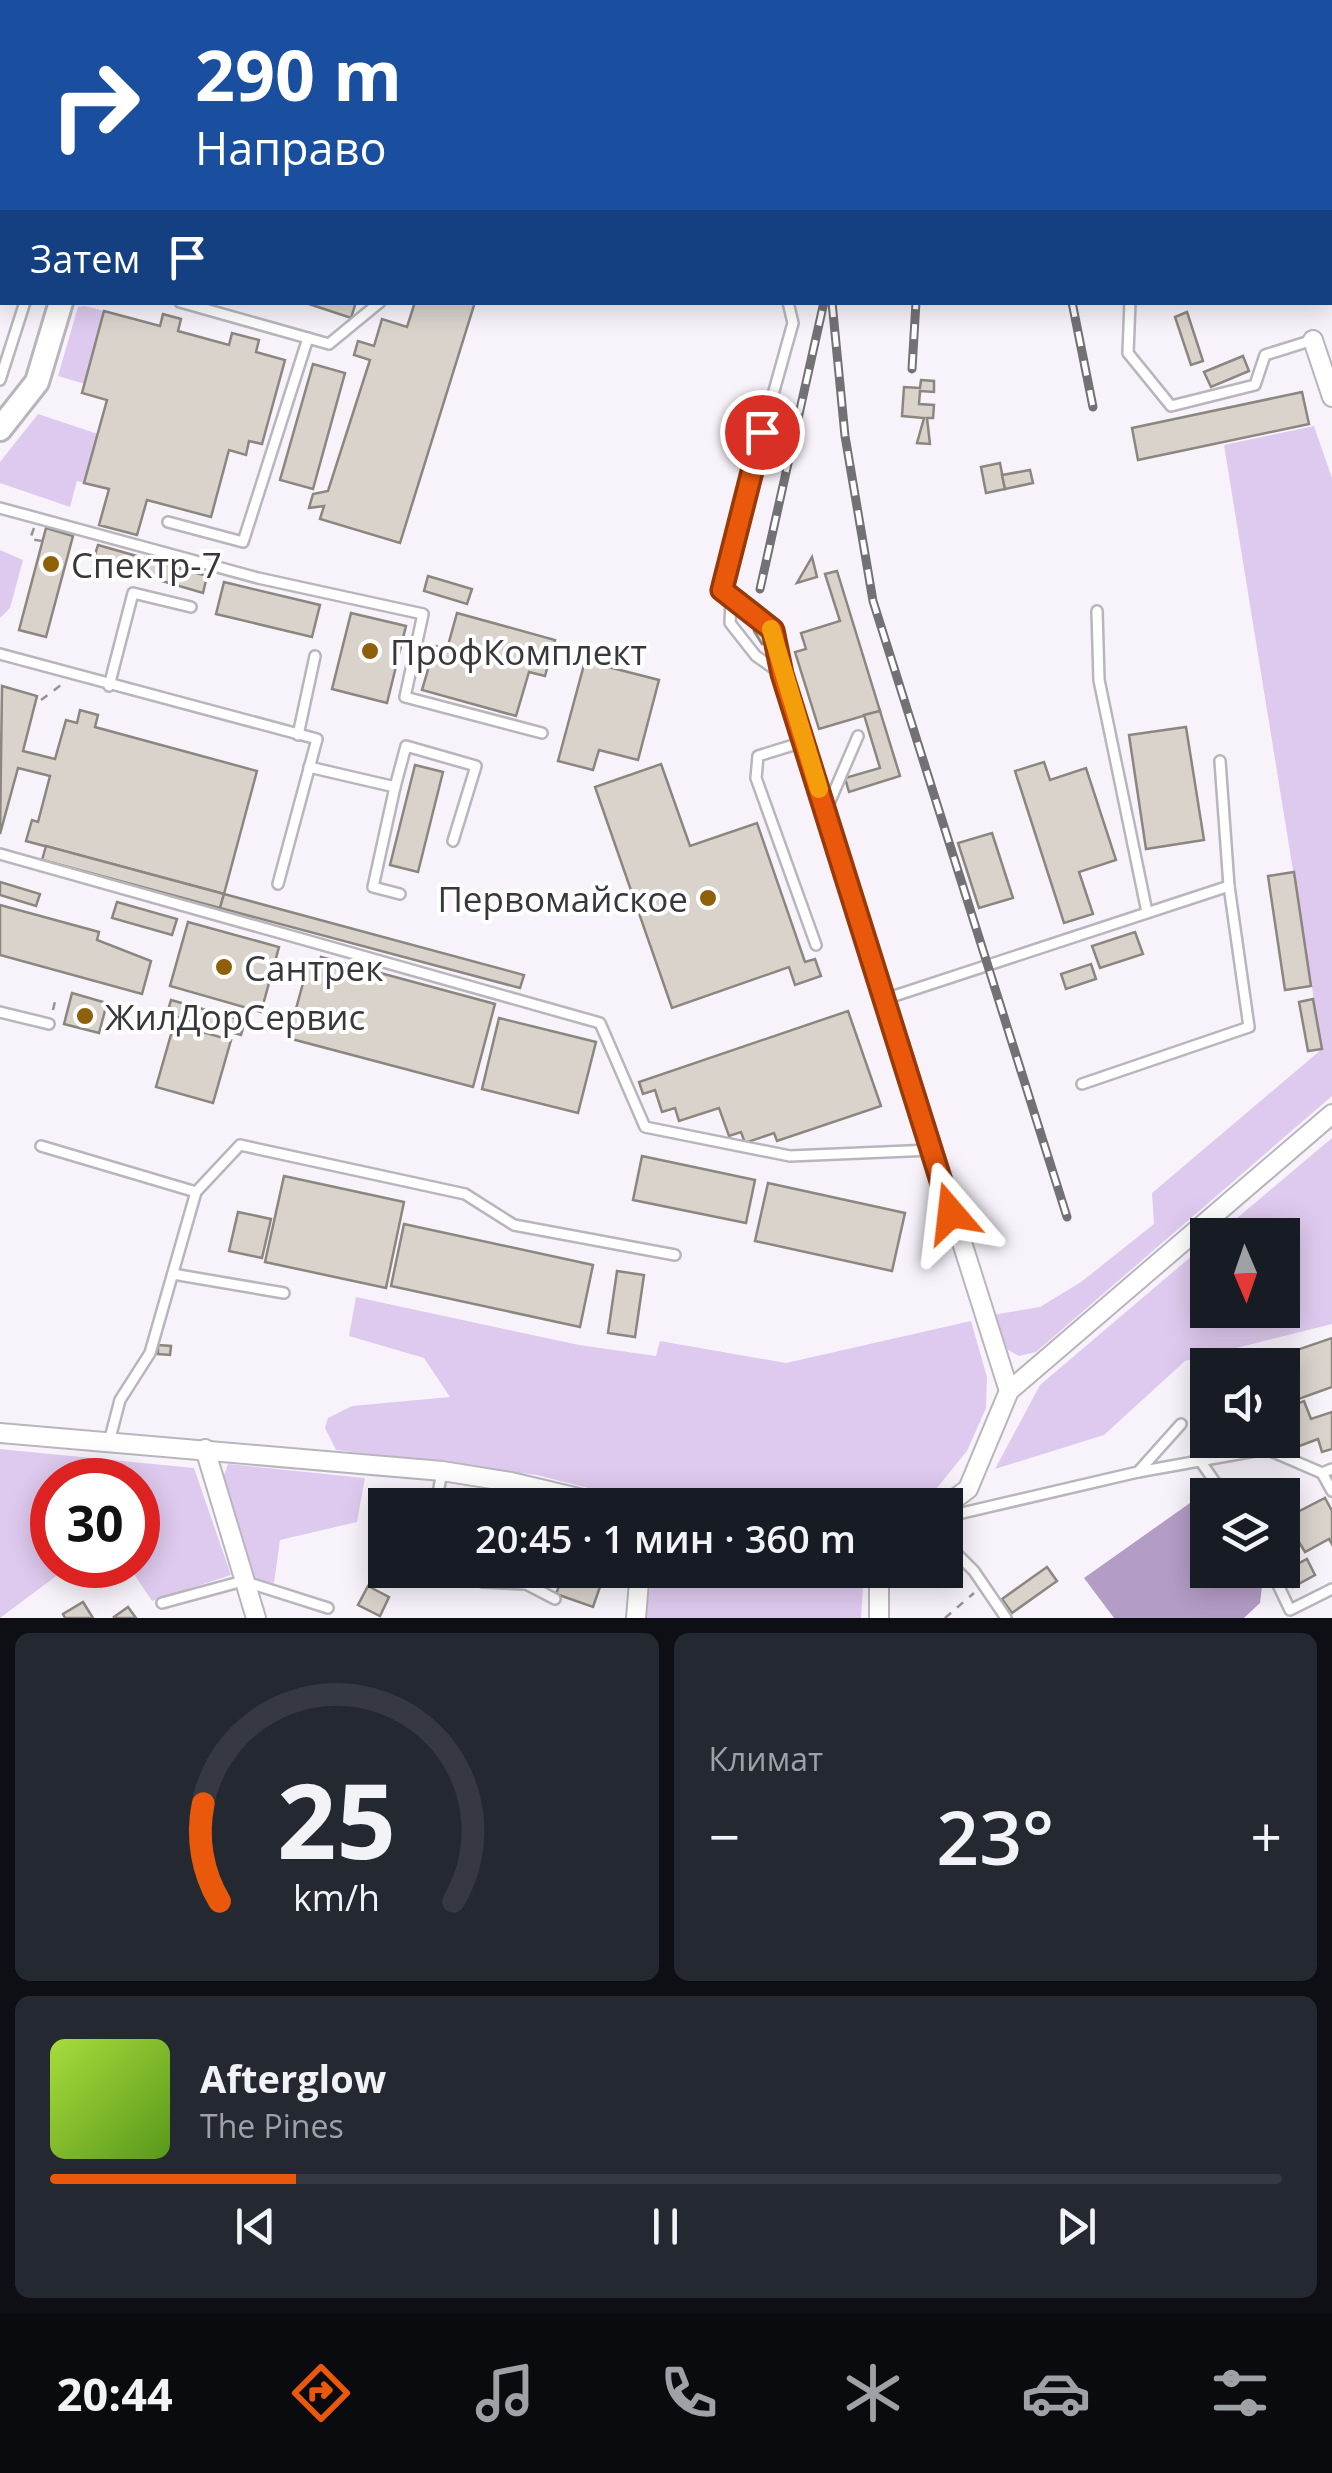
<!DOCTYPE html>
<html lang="ru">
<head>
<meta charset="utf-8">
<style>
	:root { --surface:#171b24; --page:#242831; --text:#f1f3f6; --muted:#9ea1a6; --line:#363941; --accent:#ea580c }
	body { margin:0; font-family:"Open Sans",sans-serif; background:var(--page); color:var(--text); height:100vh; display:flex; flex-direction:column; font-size:38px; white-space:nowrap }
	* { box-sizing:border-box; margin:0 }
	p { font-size:32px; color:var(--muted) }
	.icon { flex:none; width:55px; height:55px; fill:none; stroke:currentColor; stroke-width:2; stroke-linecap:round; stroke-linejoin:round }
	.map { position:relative; height:1618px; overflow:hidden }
	.panel { display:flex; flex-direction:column; gap:15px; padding:15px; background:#0d0f14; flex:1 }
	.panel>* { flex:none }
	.banner { position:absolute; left:0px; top:0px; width:1332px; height:305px; box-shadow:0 5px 25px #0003; background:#1a4fa0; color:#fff; overflow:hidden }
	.needle { width:65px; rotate:178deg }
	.controls { position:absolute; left:1190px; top:1218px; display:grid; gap:20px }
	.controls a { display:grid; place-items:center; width:110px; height:110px; border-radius:0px; background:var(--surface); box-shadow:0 5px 25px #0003; font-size:50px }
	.speed { position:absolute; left:30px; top:1458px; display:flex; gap:20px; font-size:50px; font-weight:700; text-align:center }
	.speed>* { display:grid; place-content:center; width:130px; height:130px; border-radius:50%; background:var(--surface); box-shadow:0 5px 25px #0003; line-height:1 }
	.speed .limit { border:15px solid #d22; background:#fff; color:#111 }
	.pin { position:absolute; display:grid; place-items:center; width:85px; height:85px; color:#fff; margin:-42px; border:5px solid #fff; border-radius:50%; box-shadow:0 2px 10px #0007 }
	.me { position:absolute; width:110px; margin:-55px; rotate:343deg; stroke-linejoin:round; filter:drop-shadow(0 0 8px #0008) }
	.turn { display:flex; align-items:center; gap:35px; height:210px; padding:0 30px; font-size:45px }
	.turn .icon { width:130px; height:130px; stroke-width:2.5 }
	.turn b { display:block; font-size:70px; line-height:85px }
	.then { display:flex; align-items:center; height:95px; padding:0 30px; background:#0003; gap:20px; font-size:38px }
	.big { font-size:75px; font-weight:600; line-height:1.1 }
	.panel .card { flex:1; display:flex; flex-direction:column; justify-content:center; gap:15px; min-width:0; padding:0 35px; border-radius:15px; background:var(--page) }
	.panel .dial { align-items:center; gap:0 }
	.dial svg { height:260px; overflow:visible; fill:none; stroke:var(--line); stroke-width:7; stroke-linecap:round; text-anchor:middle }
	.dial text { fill:var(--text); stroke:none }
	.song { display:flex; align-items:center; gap:30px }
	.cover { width:120px; height:120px; border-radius:15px; background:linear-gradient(135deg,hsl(80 70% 55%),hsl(90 70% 35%)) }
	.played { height:10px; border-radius:5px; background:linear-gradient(90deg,var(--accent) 20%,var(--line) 20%) }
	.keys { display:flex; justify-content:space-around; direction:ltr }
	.heat { display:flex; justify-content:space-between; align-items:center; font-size:55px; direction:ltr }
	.panel .tiles { flex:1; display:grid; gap:15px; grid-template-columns:1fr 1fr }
	.card:last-child { grid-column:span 2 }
	.trip { position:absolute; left:368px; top:1488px; width:595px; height:100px; border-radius:0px; background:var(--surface); box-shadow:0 5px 25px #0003; font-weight:600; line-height:100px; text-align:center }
	.tab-bar { display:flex; height:160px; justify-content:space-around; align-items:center; background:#090b0e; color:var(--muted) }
	.tab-bar .icon { width:70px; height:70px }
	.tab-bar .current { color:var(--accent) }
	.tab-bar b { font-size:45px; color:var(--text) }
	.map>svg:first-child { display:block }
</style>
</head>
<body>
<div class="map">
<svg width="1332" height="1618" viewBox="0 0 1332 1618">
	<rect width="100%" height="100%" fill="#f8f3fb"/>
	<g fill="#dfcaef">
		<polygon points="1200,0 1332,0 1332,271 1330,2"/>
		<polygon points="85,306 104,311 85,384 58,376 78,307"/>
		<polygon points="38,414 98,434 84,483 77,481 70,507 0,483 0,462"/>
		<polygon points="1314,426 1332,478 1332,1096 1036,1352 1019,1356 1008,1350 992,1315 1040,1307 1081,1282 1154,1224 1152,1193 1322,1049 1224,445"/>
		<polygon points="0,550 23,560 10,608 0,618"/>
		<polygon points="1332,1138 1332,1324 1185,1361 1104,1435 995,1469 1040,1385 1207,1243 1208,1310 1282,1310 1282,1235 1217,1235"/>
		<polygon points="356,1297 579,1345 656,1356 660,1341 786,1363 971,1321 987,1377 986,1408 967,1451 936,1489 898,1505 655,1505 537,1475 336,1450 325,1428 328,1418 352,1406 450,1397 424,1358 349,1336"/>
		<polygon points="0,1449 194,1468 231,1575 152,1601 128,1565 138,1565 138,1480 52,1480 52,1565 71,1565 0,1618"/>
		<polygon points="228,1464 365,1478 357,1522 280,1540 274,1583 253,1579 221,1483"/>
		<polygon points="653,1570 864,1570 861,1618 645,1618"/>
	</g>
	<polygon fill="#b49dc5" points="1190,1503 1207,1503 1208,1570 1264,1570 1260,1603 1244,1618 1114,1618 1084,1578"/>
	<g fill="#d9d3cc" stroke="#8b867f" stroke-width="2.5">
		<polygon points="0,0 35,0 2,2 0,120"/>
		<polygon points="303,302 356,302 351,318"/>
		<polygon points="415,302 475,302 400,543 320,519 324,506 309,508 313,494 328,491 370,360 354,355 358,341 374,346 382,319 407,327"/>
		<polygon points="104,311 160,326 163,314 181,319 178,331 229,345 232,333 259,340 256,352 285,360 262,444 249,441 246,455 229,450 211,517 147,500 137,535 99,525 109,489 84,483 107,400 82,393"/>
		<polygon points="1187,312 1203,361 1191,365 1175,317"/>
		<polygon points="1243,356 1249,371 1211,387 1204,372"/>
		<polygon points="313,364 345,373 313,489 280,480"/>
		<polygon points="921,380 934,381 934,392 920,391 919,404 934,405 933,418 927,418 930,444 917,443 924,418 902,416 904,387 920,388"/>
		<polygon points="1302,392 1309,424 1138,460 1132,428"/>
		<polygon points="1000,463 1005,489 986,493 981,467"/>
		<polygon points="1030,470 1033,483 1005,489 1002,475"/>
		<polygon points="46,528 73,536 46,637 19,630"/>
		<polygon points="98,545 207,576 203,593 93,561"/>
		<polygon points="812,557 817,577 797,583"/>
		<polygon points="837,571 880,711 819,729 795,652 806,649 801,633 840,621 825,574"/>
		<polygon points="428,576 472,589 467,604 424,591"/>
		<polygon points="224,582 320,605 312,637 216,614"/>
		<polygon points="351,613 406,626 387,703 332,689"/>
		<polygon points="457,613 555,640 545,676 529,672 516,716 422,690 435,646 447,649"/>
		<polygon points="759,627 767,641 762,644 754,631"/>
		<polygon points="585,661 659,680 638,760 599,750 593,770 558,761"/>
		<polygon points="2,686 37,696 23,751 55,759 66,720 77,723 80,710 98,715 95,727 257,771 224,894 26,841 32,820 38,822 50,776 18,768 0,834"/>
		<polygon points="880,711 900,776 849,792 845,778 880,768 864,715"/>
		<polygon points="1186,727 1204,840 1146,849 1129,735"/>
		<polygon points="1044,762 1050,780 1086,768 1116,860 1079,872 1093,914 1064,923 1015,771"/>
		<polygon points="661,764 690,846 757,823 805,962 815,959 821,976 795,985 789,967 672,1008 595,787"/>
		<polygon points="415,765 443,772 418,872 390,865"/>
		<polygon points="992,833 1013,898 979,908 958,843"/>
		<polygon points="46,846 224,894 220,908 42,860"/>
		<polygon points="1294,872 1311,986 1285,990 1268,876"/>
		<polygon points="0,882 40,894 36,906 0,895"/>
		<polygon points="224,894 524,975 520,988 220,908"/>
		<polygon points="117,902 177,919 172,935 112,918"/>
		<polygon points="0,905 99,932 97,940 151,961 142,994 0,955"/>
		<polygon points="188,922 279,947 261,1012 170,986"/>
		<polygon points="1135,932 1143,954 1100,968 1092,946"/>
		<polygon points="321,957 495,1004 473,1087 288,1038 308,965 318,968"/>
		<polygon points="1091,964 1096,979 1066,989 1061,974"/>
		<polygon points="72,993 107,1003 99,1033 64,1024"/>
		<polygon points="1313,999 1322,1049 1308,1051 1299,1002"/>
		<polygon points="171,1000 245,1021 241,1035 167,1014"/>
		<polygon points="848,1011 881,1106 777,1141 774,1133 745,1143 741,1132 729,1136 719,1108 679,1121 675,1108 662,1112 655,1090 643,1094 639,1082"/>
		<polygon points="499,1018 596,1042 578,1113 482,1089"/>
		<polygon points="174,1024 231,1040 213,1103 156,1087"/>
		<polygon points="642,1156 755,1180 746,1223 633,1200"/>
		<polygon points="284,1176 404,1202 386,1288 265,1262"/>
		<polygon points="768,1183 905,1213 892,1271 755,1241"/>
		<polygon points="238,1212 271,1219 262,1258 229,1251"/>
		<polygon points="404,1224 593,1265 580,1327 391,1286"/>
		<polygon points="617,1271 644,1275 635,1337 608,1333"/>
		<polygon points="1332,1338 1332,1387 1282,1405 1282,1365 1265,1361"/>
		<polygon points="158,1345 171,1346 170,1355 158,1354"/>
		<polygon points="1304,1401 1311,1419 1332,1412 1332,1449 1322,1452 1318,1439 1297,1447 1283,1409"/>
		<polygon points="1325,1498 1332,1511 1332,1544 1329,1539 1305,1552 1299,1542 1282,1551 1282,1520"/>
		<polygon points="385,1530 385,1557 377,1554"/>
		<polygon points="1307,1559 1315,1575 1293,1587 1284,1571"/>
		<polygon points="1047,1567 1057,1581 1012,1613 1002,1599"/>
		<polygon points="565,1570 602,1581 593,1607 556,1594"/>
		<polygon points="368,1586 389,1597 380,1616 358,1605"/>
		<polygon points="83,1602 93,1618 65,1618 63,1614"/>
		<polygon points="128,1607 136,1618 115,1618 114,1617"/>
	</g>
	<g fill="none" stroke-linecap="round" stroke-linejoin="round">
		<g stroke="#b9b5bd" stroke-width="14">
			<g id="service">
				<polyline points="1122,0 1123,2"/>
				<polyline points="109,2 109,0"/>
				<polyline points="474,2 475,0"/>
				<polyline points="180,302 329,344 380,302"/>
				<polyline points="1130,302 1128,353 1171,406 1255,385 1265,355 1313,340"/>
				<polyline points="0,380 25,302"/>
				<polyline points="0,508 258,578 423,614 405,697 542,733"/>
				<polyline points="168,522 243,542 308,338"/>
				<polyline points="731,601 730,623 756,656 782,674"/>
				<polyline points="1097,611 1099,680 1147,912"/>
				<polyline points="0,654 317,739 278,884"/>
				<path d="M782 674 773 630C753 617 722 603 722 577L793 323 788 302"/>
				<polyline points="109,686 133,593 191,607"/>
				<polyline points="298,735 315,656"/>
				<polyline points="803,742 758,756 756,778 816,945"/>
				<polyline points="309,767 395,787 373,887 400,894"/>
				<polyline points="395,787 406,746 476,766 453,841"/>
				<polyline points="827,808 858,736"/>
				<polyline points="0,854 600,1023 645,1127 790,1156 932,1150"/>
				<polyline points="885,999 1229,886"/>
				<polyline points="0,1012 49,1024"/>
				<polyline points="1082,1084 1249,1027 1229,886 1220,761"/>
				<polyline points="41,1146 196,1192"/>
				<polyline points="173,1274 284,1293"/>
				<polyline points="109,1442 120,1400 150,1353 196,1192 240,1145 465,1194 514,1225 675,1255"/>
				<polyline points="1201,1462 1224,1495"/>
				<polyline points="1138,1472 1266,1449 1322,1473 1332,1469"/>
				<polyline points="1322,1473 1332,1491"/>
				<polyline points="513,1485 524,1505"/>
				<polyline points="436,1505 442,1471"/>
				<polyline points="945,1517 1138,1472 1181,1424"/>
				<polyline points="945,1542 974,1571 1006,1618"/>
				<polyline points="455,1570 483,1582 526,1584 529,1570"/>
				<polyline points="1271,1570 1290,1610 1332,1589"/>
				<polyline points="526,1584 555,1599"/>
				<polyline points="162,1603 243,1581 328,1608"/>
			</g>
		</g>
		<g stroke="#b9b5bd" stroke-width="22">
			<g id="minor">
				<polyline points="1313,340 1332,397"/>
				<polyline points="782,674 1009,1391"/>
				<polyline points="0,1433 442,1471 511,1482 608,1505"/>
				<polyline points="205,1449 256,1618"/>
				<polyline points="945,1506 968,1489 1009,1391 1332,1114"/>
				<polyline points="879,1570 879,1618"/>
				<polyline points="636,1618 640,1570"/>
			</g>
		</g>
		<g stroke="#b9b5bd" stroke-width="28">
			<g id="tertiary">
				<polyline points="144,2 144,0"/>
				<polyline points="0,429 37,382 61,302"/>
			</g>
		</g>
		<g stroke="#949197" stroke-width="2.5" stroke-dasharray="8 8" stroke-linecap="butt">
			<polyline points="34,528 30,539 42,541"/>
			<polyline points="41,700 61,685"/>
			<polyline points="53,1010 56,997"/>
			<polyline points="945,1618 974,1593"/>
		</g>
		<use href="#service" stroke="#fff" stroke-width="9"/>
		<use href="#minor" stroke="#fff" stroke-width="18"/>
		<use href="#tertiary" stroke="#fff" stroke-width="22"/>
		<g stroke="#747176" stroke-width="9">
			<g id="rail">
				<polyline points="1011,0 1011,2"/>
				<polyline points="890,2 891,0"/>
				<polyline points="935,2 935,0"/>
				<polyline points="832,302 845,436 873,601 1067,1217"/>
				<polyline points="1072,302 1093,407"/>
				<polyline points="912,369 916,302"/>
				<polyline points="760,589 824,302"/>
			</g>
		</g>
		<use href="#rail" stroke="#fff" stroke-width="5" stroke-dasharray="15" stroke-linecap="butt"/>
	</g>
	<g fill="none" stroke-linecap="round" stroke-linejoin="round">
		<g stroke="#983908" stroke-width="25">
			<polyline id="route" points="762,432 722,590 773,630 782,674 951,1213"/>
		</g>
		<use href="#route" stroke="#ea580c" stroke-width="18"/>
		<polyline stroke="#f59e0b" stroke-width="18" points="771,629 819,789"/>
	</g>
	<g fill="#8f600b" stroke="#fff" stroke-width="4">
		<circle cx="51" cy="564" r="10"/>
		<circle cx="370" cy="651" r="10"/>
		<circle cx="708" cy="898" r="10"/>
		<circle cx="224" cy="967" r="10"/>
		<circle cx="85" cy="1016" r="10"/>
	</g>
	<g text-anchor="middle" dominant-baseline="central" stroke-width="8" stroke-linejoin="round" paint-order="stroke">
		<g font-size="35" fill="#39373b" stroke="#fff" text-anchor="start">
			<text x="71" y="564">Спектр-7</text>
			<text x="390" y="651">ПрофКомплект</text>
			<text x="688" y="898" text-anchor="end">Первомайское</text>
			<text x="244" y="967">Сантрек</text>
			<text x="105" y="1016">ЖилДорСервис</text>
		</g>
	</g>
</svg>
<div class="controls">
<a><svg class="needle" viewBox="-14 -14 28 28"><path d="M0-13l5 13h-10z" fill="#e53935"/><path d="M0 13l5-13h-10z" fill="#9ea1a6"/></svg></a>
<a><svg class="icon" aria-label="sound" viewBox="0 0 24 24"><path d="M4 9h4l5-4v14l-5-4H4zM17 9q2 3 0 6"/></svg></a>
<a><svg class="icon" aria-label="layers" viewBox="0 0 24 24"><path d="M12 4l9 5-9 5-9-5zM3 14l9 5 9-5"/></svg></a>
</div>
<div class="speed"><div class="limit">30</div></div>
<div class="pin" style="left:762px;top:432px;background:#d93025"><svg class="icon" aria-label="arrive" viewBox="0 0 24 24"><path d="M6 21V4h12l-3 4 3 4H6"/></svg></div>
<svg class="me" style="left:951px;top:1213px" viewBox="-20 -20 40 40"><path d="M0-17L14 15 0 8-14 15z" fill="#ea580c" stroke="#fff" stroke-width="4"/></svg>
<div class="trip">20:45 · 1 мин · 360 m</div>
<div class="banner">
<div class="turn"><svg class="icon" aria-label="right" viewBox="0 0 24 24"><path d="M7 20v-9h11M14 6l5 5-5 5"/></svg><div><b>290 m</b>Направо</div></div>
<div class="then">Затем<svg class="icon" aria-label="arrive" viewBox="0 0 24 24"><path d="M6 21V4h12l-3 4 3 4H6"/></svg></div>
</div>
</div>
<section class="panel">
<div class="tiles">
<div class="card dial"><svg viewBox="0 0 100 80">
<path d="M14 69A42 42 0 1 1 86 69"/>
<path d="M14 69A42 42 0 0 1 9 39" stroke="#ea580c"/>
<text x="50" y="56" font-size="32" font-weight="700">25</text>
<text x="50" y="72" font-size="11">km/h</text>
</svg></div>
<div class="card"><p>Климат</p>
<div class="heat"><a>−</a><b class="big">23°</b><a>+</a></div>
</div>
<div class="card">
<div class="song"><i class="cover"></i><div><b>Afterglow</b><p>The Pines</p></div></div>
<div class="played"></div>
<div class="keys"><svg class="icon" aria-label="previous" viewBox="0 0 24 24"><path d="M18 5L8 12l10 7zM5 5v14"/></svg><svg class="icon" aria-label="pause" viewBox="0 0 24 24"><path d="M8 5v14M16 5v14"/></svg><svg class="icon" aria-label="next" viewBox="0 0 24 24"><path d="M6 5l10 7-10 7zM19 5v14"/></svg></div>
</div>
</div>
</section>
<nav class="tab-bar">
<b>20:44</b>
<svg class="icon current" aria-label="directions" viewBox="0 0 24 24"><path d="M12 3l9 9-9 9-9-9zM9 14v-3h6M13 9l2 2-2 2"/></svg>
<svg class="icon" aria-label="music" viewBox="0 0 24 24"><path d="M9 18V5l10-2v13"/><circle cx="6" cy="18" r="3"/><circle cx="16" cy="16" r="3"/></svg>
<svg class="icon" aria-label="phone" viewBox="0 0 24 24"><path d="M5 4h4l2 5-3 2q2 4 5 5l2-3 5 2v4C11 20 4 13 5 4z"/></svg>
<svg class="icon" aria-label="climate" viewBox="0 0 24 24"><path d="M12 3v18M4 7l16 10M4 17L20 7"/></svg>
<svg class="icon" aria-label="car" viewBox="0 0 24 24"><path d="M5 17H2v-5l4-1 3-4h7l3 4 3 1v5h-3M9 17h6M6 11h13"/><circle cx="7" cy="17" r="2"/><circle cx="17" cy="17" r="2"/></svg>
<svg class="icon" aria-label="filters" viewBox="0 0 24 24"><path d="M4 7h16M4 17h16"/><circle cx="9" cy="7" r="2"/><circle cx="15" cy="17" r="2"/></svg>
</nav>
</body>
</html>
